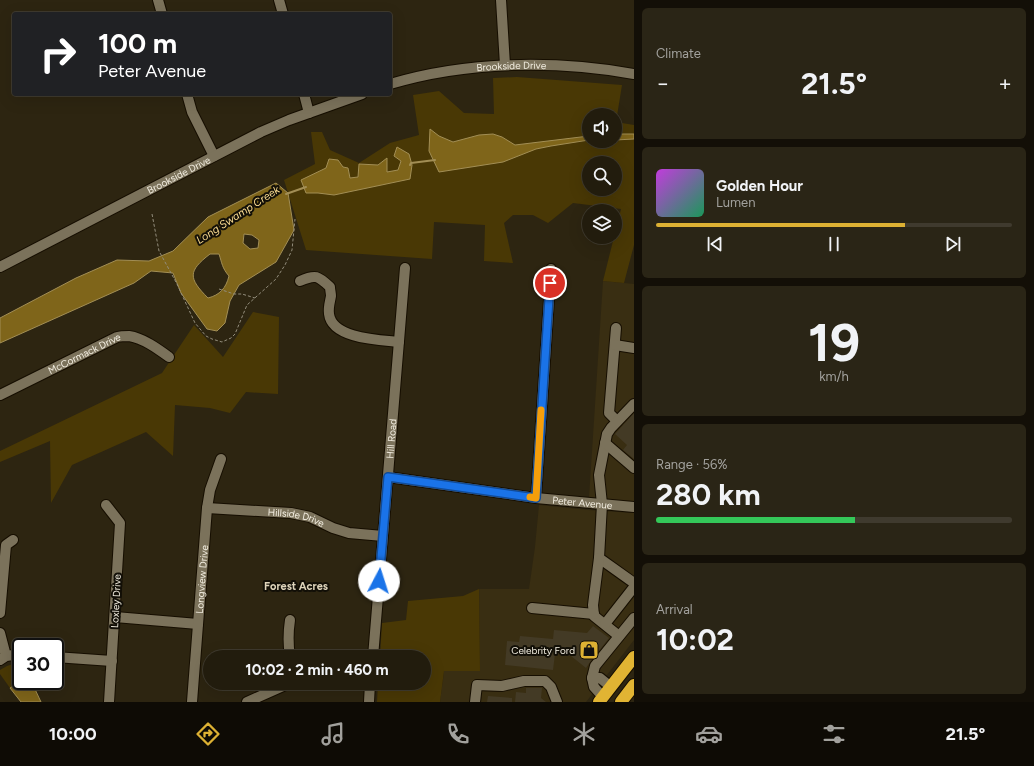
<!DOCTYPE html>
<html lang="en">
<head>
<meta charset="utf-8">
<style>
	:root { --surface:#221c0d; --page:#2a2516; --text:#f1f3f6; --muted:#a2a19d; --line:#3f3a2e; --accent:#ddb133 }
	body { margin:0; font-family:Figtree,sans-serif; background:var(--page); color:var(--text); height:100vh; display:flex; flex-direction:column; font-size:15px; white-space:nowrap }
	* { box-sizing:border-box; margin:0 }
	p { font-size:13px; color:var(--muted) }
	.icon { flex:none; width:22px; height:22px; fill:none; stroke:currentColor; stroke-width:2; stroke-linecap:round; stroke-linejoin:round }
	.map { position:relative; flex:1; overflow:hidden }
	.sheet { display:flex; flex-direction:column; gap:8px; padding:8px; background:#130f07; width:400px }
	.sheet>* { flex:none }
	.banner { position:absolute; left:12px; top:12px; width:380px; height:84px; border-radius:4px; box-shadow:0 4px 16px #0002,0 0 0 1px var(--line); background:#202124; color:#fff; overflow:hidden }
	.tools { position:absolute; left:582px; top:108px; display:grid; gap:8px }
	.tools a { display:grid; place-items:center; width:40px; height:40px; border-radius:50%; background:var(--surface); box-shadow:0 4px 16px #0002,0 0 0 1px var(--line); font-size:20px }
	.speed { position:absolute; left:12px; top:638px; display:flex; gap:8px; font-size:20px; font-weight:700; text-align:center }
	.speed>* { display:grid; place-content:center; width:52px; height:52px; border-radius:50%; background:var(--surface); box-shadow:0 4px 16px #0002,0 0 0 1px var(--line); line-height:1 }
	.speed .limit { border:2px solid #111; border-radius:6px; background:#fff; color:#111 }
	.pin { position:absolute; display:grid; place-items:center; width:34px; height:34px; color:#fff; margin:-17px; border:2px solid #fff; border-radius:50%; box-shadow:0 1px 4px #0007 }
	.me { position:absolute; width:44px; margin:-22px; rotate:5deg; stroke-linejoin:round; filter:drop-shadow(0 0 3px #0008) }
	.turn { display:flex; align-items:center; gap:14px; height:84px; padding:0 20px; font-size:18px }
	.turn .icon { width:52px; height:52px; stroke-width:2.5 }
	.turn b { display:block; font-size:28px; line-height:34px }
	.big { font-size:30px; font-weight:700; line-height:1.1 }
	.sheet .card { flex:1; display:flex; flex-direction:column; justify-content:center; gap:6px; min-width:0; padding:0 14px; border-radius:6px; background:var(--page) }
	.sheet .dial { align-items:center; gap:0 }
	.dial b { font-size:52px; line-height:1 }
	.song { display:flex; align-items:center; gap:12px }
	.cover { width:48px; height:48px; border-radius:6px; background:linear-gradient(135deg,hsl(290 70% 55%),hsl(150 70% 35%)) }
	.played { height:4px; border-radius:2px; background:linear-gradient(90deg,var(--accent) 70%,var(--line) 70%) }
	.keys { display:flex; justify-content:space-around; direction:ltr }
	.heat { display:flex; justify-content:space-between; align-items:center; font-size:22px; direction:ltr }
	.charge { height:6px; border-radius:3px; background:linear-gradient(90deg,#34c759 56%,var(--line) 0) }
	.trip { position:absolute; left:203px; top:650px; width:228px; height:40px; border-radius:20px; background:var(--surface); box-shadow:0 4px 16px #0002,0 0 0 1px var(--line); font-weight:700; line-height:40px; text-align:center }
	.menu { display:flex; height:64px; justify-content:space-around; align-items:center; background:#0e0b05; color:var(--muted) }
	.menu .icon { width:28px; height:28px }
	.menu .current { color:var(--accent) }
	.menu b { font-size:18px; color:var(--text) }
	main { display:flex; flex:1; min-height:0 }
	.map>svg:first-child { display:block }
</style>
</head>
<body>
<main>
<div class="map">
<svg width="634" height="702" viewBox="0 0 634 702">
	<rect width="100%" height="100%" fill="#2d2511"/>
	<g fill="#392e12">
		<polygon points="603,281 634,284 634,502 589,498"/>
		<polygon points="539,505 588,510 634,513 634,640 586,702 440,702 444,671 480,671 479,589 529,589 535,547"/>
	</g>
	<g fill="#493805" fill-rule="evenodd">
		<path d="M517 77 622 85 616 122 634 125V245L624 283 603 281 614 237H615V234L621 209 573 203 548 223 533 215H513L504 223 513 263 484 261 485 225 434 222 432 259 306 250 284 180 315 164 311 132H322L330 150 359 163 390 143 419 135 413 95 439 91 464 113 494 114 493 78ZM589 115H615V141H589ZM589 163H615V189H589Z"/>
		<polygon points="253,312 279,317 278,394 246,392 230,413 210,408 175,405 173,456 146,432 72,465 51,503 50,441 0,462 0,451 162,373 194,325 223,357"/>
		<polygon points="479,589 480,671 444,671 440,702 377,702 378,683 424,683 424,657 380,657 382,623 406,620 408,601 463,596"/>
		<polygon points="19,662 21,662 21,681 33,681 33,685 29,684 16,684 10,688 0,674 0,670 7,666"/>
	</g>
	<g fill="#7f651a" stroke="#a28e55" fill-rule="evenodd">
		<polygon points="430,129 439,136 453,142 479,135 493,134 502,137 515,145 589,136 589,140 551,146 536,149 503,162 439,172 429,151"/>
		<polygon points="615,134 634,134 634,139 615,140"/>
		<polygon points="397,147 409,154 412,165 410,179 334,195 318,193 306,193 301,180 326,168 329,159 338,160 343,167 348,168 350,178 358,177 359,164 378,165 387,158 387,172 398,170 401,161 394,156"/>
		<path d="M276 183 288 193 294 230 276 262 239 285 230 301 225 323 217 331 207 329 181 293 173 273 151 271 134 283 0 343V318L76 278 117 260 149 261 173 251 208 217ZM244 234 252 235 259 240 258 248 250 249 243 243ZM210 254H219C222 263 222 268 229 276 226 288 220 295 208 298 188 278 188 271 210 254Z"/>
		<polygon points="16,684 29,684 33,685 41,702 21,702 10,688"/>
	</g>
	<g fill="none" stroke-linecap="round" stroke-linejoin="round">
		<g stroke="#a28e55" stroke-width="2">
			<polyline points="410,165 411,163 435,160"/>
			<polyline points="286,194 306,187"/>
		</g>
	</g>
	<g fill="#433a25">
		<polygon points="634,413 634,459 623,450 627,445 615,434"/>
		<polygon points="593,626 609,638 590,662 586,668 571,656 555,654 553,670 505,665 507,641 519,642 520,636 553,639 554,630 587,633"/>
		<polygon points="526,688 542,688 541,698 546,702 515,702 516,692 526,693"/>
		<polygon points="488,696 512,698 512,702 487,702"/>
	</g>
	<g fill="none" stroke-linecap="round" stroke-linejoin="round">
		<g stroke="#160e00" stroke-width="12">
			<g id="minor">
				<polyline points="158,0 162,14"/>
				<polyline points="279,0 283,14"/>
				<polyline points="501,0 505,65"/>
				<path id="s1" d="M390 84C467 61 555 60 634 74"/>
				<polyline points="187,94 192,112 214,156"/>
				<polyline points="304,94 309,113"/>
				<path id="s2" d="M0 267 261 132 289 120 362 94"/>
				<path d="M300 281C316 274 318 276 330 287 330 290 331 293 331 296 330 302 328 307 329 314 332 339 380 340 399 342"/>
				<polyline points="616,328 609,413 617,421"/>
				<polyline points="615,345 634,348"/>
				<path id="s3" d="M0 395 117 337C121 336 125 336 129 336 143 338 158 349 169 357"/>
				<polyline points="634,404 611,428 607,434 599,475 602,504 599,558 634,583"/>
				<polyline points="605,443 634,468"/>
				<path id="s4" d="M388 477 536 498 634 507"/>
				<polyline points="536,498 551,269"/>
				<polyline points="106,505 120,523 109,702"/>
				<path id="s5" d="M207 508 291 513 310 517 333 528 349 533 383 536"/>
				<polyline points="599,558 593,605 594,616 619,636"/>
				<polyline points="532,608 594,614"/>
				<polyline points="0,613 6,545 13,540"/>
				<polyline points="115,617 198,624"/>
				<path d="M290 620C288 633 288 644 290 657"/>
				<polyline points="605,624 634,587"/>
				<polyline points="0,633 6,656"/>
				<polyline points="55,657 112,661"/>
				<path id="s6" d="M373 657 405 268"/>
				<polyline points="0,660 6,656 21,654"/>
				<polyline points="592,678 595,666 634,618"/>
				<polyline points="603,697 594,687 592,678 600,678 611,687"/>
				<path id="s7" d="M192 702 207 508 210 490 221 459"/>
				<polyline points="247,702 290,683"/>
				<polyline points="369,702 370,683"/>
				<polyline points="475,702 477,685 502,686 524,681 545,681 551,687 557,702"/>
			</g>
		</g>
		<g stroke="#160e00" stroke-width="14">
			<g id="highway">
				<polyline points="599,702 634,657"/>
				<polyline points="621,702 634,685"/>
			</g>
		</g>
		<g stroke="#938d7c" stroke-width="1" stroke-dasharray="3 2" stroke-linecap="butt">
			<polyline points="152,214 159,251 177,284 195,323 206,336 212,339 222,342 231,338 235,334 247,305 276,279 285,265 292,250 295,219"/>
			<polyline points="219,289 234,294 242,294 255,298"/>
		</g>
		<use href="#minor" stroke="#7b725b" stroke-width="10"/>
		<use href="#highway" stroke="#e1b433" stroke-width="12"/>
	</g>
	<g fill="none" stroke-linecap="round" stroke-linejoin="round">
		<g stroke="#114b97" stroke-width="10">
			<polyline id="route" points="379,581 388,477 536,498 550,283"/>
		</g>
		<use href="#route" stroke="#1a73e8" stroke-width="7"/>
		<polyline stroke="#f59e0b" stroke-width="7" points="530,497 536,498 541,410"/>
	</g>
	<defs>
		<g id="shop-square" transform="scale(1)"><rect x="-9" y="-9" width="18" height="18" rx="4" fill="#ddb133" stroke="#120f07"/><path d="M-5-2.5h2.3a2.7 3.5 0 0 1 5.4 0H5L5.5 6h-11ZM-1.5-2.5h3a1.5 2.3 0 0 0-3 0Z" fill="#111"/></g>
	</defs>
	<g fill-rule="evenodd">
		<use href="#shop-square" x="589" y="650"/>
	</g>
	<g text-anchor="middle" dominant-baseline="central" stroke-width="4" stroke-linejoin="round" paint-order="stroke">
		<g font-size="10" fill="#f2ede0" stroke="#120f07">
			<text stroke="none"><textPath href="#s1" startOffset="123">Brookside Drive</textPath></text>
			<text stroke="none"><textPath href="#s2" startOffset="201">Brookside Drive</textPath></text>
			<text stroke="none"><textPath href="#s3" startOffset="94">McCormack Drive</textPath></text>
			<text stroke="none"><textPath href="#s6" startOffset="219">Hill Road</textPath></text>
			<text stroke="none"><textPath href="#s4" startOffset="196">Peter Avenue</textPath></text>
			<text stroke="none"><textPath href="#s5" startOffset="90">Hillside Drive</textPath></text>
			<text stroke="none"><textPath href="#s7" startOffset="123">Longview Drive</textPath></text>
			<text transform="translate(116 601) rotate(-87)">Loxley Drive</text>
		</g>
		<g font-size="10" fill="#f2ede0" stroke="#120f07" text-anchor="end">
			<text x="575" y="650">Celebrity Ford</text>
		</g>
		<g font-size="11" font-style="italic" fill="#fcdd92" stroke="#120f07">
			<text transform="translate(238 215) rotate(-33)">Long Swamp Creek</text>
		</g>
		<g font-size="11" font-weight="bold" fill="#ddd3ba" stroke="#120f07">
			<text x="296" y="586">Forest Acres</text>
		</g>
	</g>
</svg>
<div class="tools">
<a><svg class="icon" aria-label="sound" viewBox="0 0 24 24"><path d="M4 9h4l5-4v14l-5-4H4zM17 9q2 3 0 6"/></svg></a>
<a><svg class="icon" aria-label="search" viewBox="0 0 24 24"><circle cx="10" cy="10" r="6"/><path d="M15 15l6 6"/></svg></a>
<a><svg class="icon" aria-label="layers" viewBox="0 0 24 24"><path d="M12 4l9 5-9 5-9-5zM3 14l9 5 9-5"/></svg></a>
</div>
<div class="speed"><div class="limit">30</div></div>
<div class="pin" style="left:550px;top:283px;background:#d93025"><svg class="icon" aria-label="arrive" viewBox="0 0 24 24"><path d="M6 21V4h12l-3 4 3 4H6"/></svg></div>
<svg class="me" style="left:379px;top:581px" viewBox="-20 -20 40 40"><circle r="19" fill="#fff"/><path d="M0-13L10 11 0 6-10 11z" fill="#1a73e8"/></svg>
<div class="trip">10:02 · 2 min · 460 m</div>
<div class="banner">
<div class="turn"><svg class="icon" aria-label="right" viewBox="0 0 24 24"><path d="M7 20v-9h11M14 6l5 5-5 5"/></svg><div><b>100 m</b>Peter Avenue</div></div>
</div>
</div>
<section class="sheet">
<div class="card"><p>Climate</p>
<div class="heat"><a>−</a><b class="big">21.5°</b><a>+</a></div>
</div>
<div class="card">
<div class="song"><i class="cover"></i><div><b>Golden Hour</b><p>Lumen</p></div></div>
<div class="played"></div>
<div class="keys"><svg class="icon" aria-label="previous" viewBox="0 0 24 24"><path d="M18 5L8 12l10 7zM5 5v14"/></svg><svg class="icon" aria-label="pause" viewBox="0 0 24 24"><path d="M8 5v14M16 5v14"/></svg><svg class="icon" aria-label="next" viewBox="0 0 24 24"><path d="M6 5l10 7-10 7zM19 5v14"/></svg></div>
</div>
<div class="card dial"><b>19</b><p>km/h</p></div>
<div class="card"><p>Range · 56%</p><b class="big">280 km</b><div class="charge"></div></div>
<div class="card"><p>Arrival</p><b class="big">10:02</b></div>
</section>
</main>
<nav class="menu">
<b>10:00</b>
<svg class="icon current" aria-label="directions" viewBox="0 0 24 24"><path d="M12 3l9 9-9 9-9-9zM9 14v-3h6M13 9l2 2-2 2"/></svg>
<svg class="icon" aria-label="music" viewBox="0 0 24 24"><path d="M9 18V5l10-2v13"/><circle cx="6" cy="18" r="3"/><circle cx="16" cy="16" r="3"/></svg>
<svg class="icon" aria-label="phone" viewBox="0 0 24 24"><path d="M5 4h4l2 5-3 2q2 4 5 5l2-3 5 2v4C11 20 4 13 5 4z"/></svg>
<svg class="icon" aria-label="climate" viewBox="0 0 24 24"><path d="M12 3v18M4 7l16 10M4 17L20 7"/></svg>
<svg class="icon" aria-label="car" viewBox="0 0 24 24"><path d="M5 17H2v-5l4-1 3-4h7l3 4 3 1v5h-3M9 17h6M6 11h13"/><circle cx="7" cy="17" r="2"/><circle cx="17" cy="17" r="2"/></svg>
<svg class="icon" aria-label="filters" viewBox="0 0 24 24"><path d="M4 7h16M4 17h16"/><circle cx="9" cy="7" r="2"/><circle cx="15" cy="17" r="2"/></svg>
<b>21.5°</b>
</nav>
</body>
</html>
